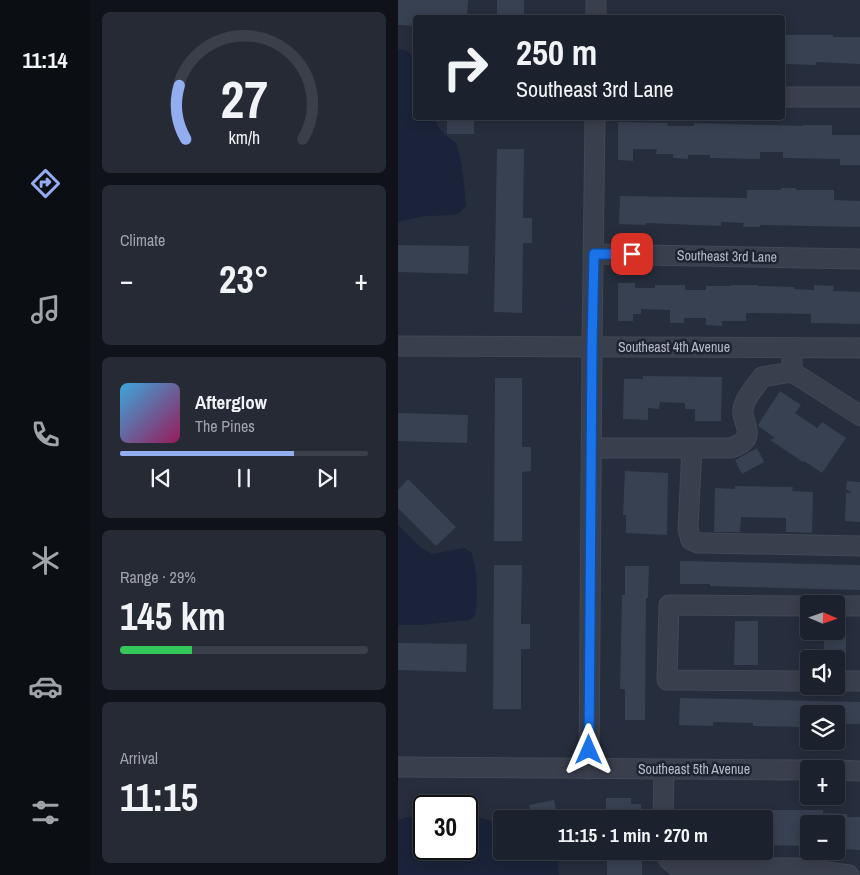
<!DOCTYPE html>
<html lang="en">
<head>
<meta charset="utf-8">
<style>
	:root { --surface:#1c222d; --page:#252a35; --text:#f1f3f6; --muted:#a0a4aa; --line:#3a3f49; --accent:#92adf0 }
	body { margin:0; font-family:"Archivo Narrow",sans-serif; background:var(--page); color:var(--text); height:100vh; display:flex; flex-direction:column; font-size:19px; white-space:nowrap }
	* { box-sizing:border-box; margin:0 }
	p { font-size:16px; color:var(--muted) }
	.icon { flex:none; width:28px; height:28px; fill:none; stroke:currentColor; stroke-width:2; stroke-linecap:round; stroke-linejoin:round }
	.map { position:relative; flex:1; overflow:hidden }
	.drawer { display:flex; flex-direction:column; gap:12px; padding:12px; background:#0f1319; width:308px }
	.drawer>* { flex:none }
	.top-card { position:absolute; left:15px; top:15px; width:372px; height:105px; border-radius:5px; box-shadow:0 2px 12px #0003,0 0 0 1px var(--line); background:#1c222d; color:var(--text); overflow:hidden }
	.needle { width:32px; rotate:92deg }
	.buttons { position:absolute; left:402px; top:595px; display:grid; gap:10px }
	.buttons a { display:grid; place-items:center; width:45px; height:45px; border-radius:5px; background:var(--surface); box-shadow:0 2px 12px #0003,0 0 0 1px var(--line); font-size:25px }
	.speed { position:absolute; left:15px; top:795px; display:flex; gap:10px; font-size:25px; font-weight:700; text-align:center }
	.speed>* { display:grid; place-content:center; width:65px; height:65px; border-radius:50%; background:var(--surface); box-shadow:0 2px 12px #0003,0 0 0 1px var(--line); line-height:1 }
	.speed .limit { border:2px solid #111; border-radius:8px; background:#fff; color:#111 }
	.pin { position:absolute; display:grid; place-items:center; width:42px; height:42px; color:#fff; margin:-21px; border-radius:10px; box-shadow:0 2px 8px #0006 }
	.me { position:absolute; width:55px; margin:-28px; rotate:0deg; stroke-linejoin:round; filter:drop-shadow(0 0 4px #0008) }
	.turn { display:flex; align-items:center; gap:18px; height:105px; padding:0 20px; font-size:22px }
	.turn .icon { width:65px; height:65px; stroke-width:2.5 }
	.turn b { display:block; font-size:35px; line-height:42px }
	.big { font-size:38px; font-weight:700; line-height:1.1 }
	.drawer .card { flex:1; display:flex; flex-direction:column; justify-content:center; gap:8px; min-width:0; padding:0 18px; border-radius:8px; background:var(--page) }
	.drawer .dial { align-items:center; gap:0 }
	.dial svg { height:130px; overflow:visible; fill:none; stroke:var(--line); stroke-width:7; stroke-linecap:round; text-anchor:middle }
	.dial text { fill:var(--text); stroke:none }
	.song { display:flex; align-items:center; gap:15px }
	.cover { width:60px; height:60px; border-radius:8px; background:linear-gradient(135deg,hsl(200 70% 55%),hsl(330 70% 35%)) }
	.played { height:5px; border-radius:2px; background:linear-gradient(90deg,var(--accent) 70%,var(--line) 70%) }
	.keys { display:flex; justify-content:space-around; direction:ltr }
	.heat { display:flex; justify-content:space-between; align-items:center; font-size:28px; direction:ltr }
	.charge { height:8px; border-radius:4px; background:linear-gradient(90deg,#34c759 29%,var(--line) 0) }
	.trip { position:absolute; left:95px; top:810px; width:280px; height:50px; border-radius:5px; background:var(--surface); box-shadow:0 2px 12px #0003,0 0 0 1px var(--line); font-weight:700; line-height:50px; text-align:center }
	main { display:flex; flex:1; min-height:0 }
	.tabs { display:flex; flex-direction:column; width:90px; justify-content:space-around; align-items:center; background:#0b0e12; color:var(--muted) }
	.tabs .icon { width:35px; height:35px }
	.tabs .on { color:var(--accent) }
	.tabs b { font-size:22px; color:var(--text) }
	.map>svg:first-child { display:block }
</style>
</head>
<body>
<main>
<nav class="tabs">
<b>11:14</b>
<svg class="icon on" aria-label="directions" viewBox="0 0 24 24"><path d="M12 3l9 9-9 9-9-9zM9 14v-3h6M13 9l2 2-2 2"/></svg>
<svg class="icon" aria-label="music" viewBox="0 0 24 24"><path d="M9 18V5l10-2v13"/><circle cx="6" cy="18" r="3"/><circle cx="16" cy="16" r="3"/></svg>
<svg class="icon" aria-label="phone" viewBox="0 0 24 24"><path d="M5 4h4l2 5-3 2q2 4 5 5l2-3 5 2v4C11 20 4 13 5 4z"/></svg>
<svg class="icon" aria-label="climate" viewBox="0 0 24 24"><path d="M12 3v18M4 7l16 10M4 17L20 7"/></svg>
<svg class="icon" aria-label="car" viewBox="0 0 24 24"><path d="M5 17H2v-5l4-1 3-4h7l3 4 3 1v5h-3M9 17h6M6 11h13"/><circle cx="7" cy="17" r="2"/><circle cx="17" cy="17" r="2"/></svg>
<svg class="icon" aria-label="filters" viewBox="0 0 24 24"><path d="M4 7h16M4 17h16"/><circle cx="9" cy="7" r="2"/><circle cx="15" cy="17" r="2"/></svg>
</nav>
<section class="drawer">
<div class="card dial"><svg viewBox="0 0 100 80">
<path d="M14 69A42 42 0 1 1 86 69"/>
<path d="M14 69A42 42 0 0 1 10 36" stroke="#92adf0"/>
<text x="50" y="56" font-size="32" font-weight="700">27</text>
<text x="50" y="72" font-size="11">km/h</text>
</svg></div>
<div class="card"><p>Climate</p>
<div class="heat"><a>−</a><b class="big">23°</b><a>+</a></div>
</div>
<div class="card">
<div class="song"><i class="cover"></i><div><b>Afterglow</b><p>The Pines</p></div></div>
<div class="played"></div>
<div class="keys"><svg class="icon" aria-label="previous" viewBox="0 0 24 24"><path d="M18 5L8 12l10 7zM5 5v14"/></svg><svg class="icon" aria-label="pause" viewBox="0 0 24 24"><path d="M8 5v14M16 5v14"/></svg><svg class="icon" aria-label="next" viewBox="0 0 24 24"><path d="M6 5l10 7-10 7zM19 5v14"/></svg></div>
</div>
<div class="card"><p>Range · 29%</p><b class="big">145 km</b><div class="charge"></div></div>
<div class="card"><p>Arrival</p><b class="big">11:15</b></div>
</section>
<div class="map">
<svg width="463" height="875" viewBox="0 0 463 875">
	<rect width="100%" height="100%" fill="#262d3c"/>
	<g fill="#1a2339">
		<path d="M0 49C8 50 12 52 17 59L18 118H36C41 129 47 137 58 143 65 164 66 185 68 206L61 213 56 215 27 216 3 221 0 223Z"/>
		<path d="M0 525 23 548 34 554 66 548 73 552C80 571 80 597 77 616L70 620 22 625H0Z"/>
		<polygon points="22,814 26,814 26,849 69,849 69,815 71,815 104,824 104,851 156,851 160,862 161,875 0,875 0,820"/>
	</g>
	<g fill="#384152">
		<polygon points="0,0 70,0 69,18 18,18 18,26 0,25"/>
		<rect x="99" y="0" width="27" height="18"/>
		<polygon points="385,35 435,35 435,37 463,37 463,64 418,62 418,65 385,64"/>
		<rect x="49" y="118" width="27" height="16"/>
		<polygon points="220,122 270,123 269,126 296,126 296,123 405,126 405,125 434,125 434,135 463,135 463,165 442,165 442,159 385,158 385,152 362,152 362,159 312,158 312,155 290,155 290,159 275,158 275,154 258,154 259,149 235,149 235,161 220,160"/>
		<polygon points="99,149 126,149 125,218 134,218 134,243 125,243 124,313 96,312"/>
		<polygon points="383,188 398,188 398,190 436,190 436,200 463,201 463,227 362,225 362,227 345,227 346,223 323,222 323,226 248,223 248,225 221,224 222,196 349,198 349,190 383,190"/>
		<polygon points="0,245 71,246 70,274 0,272"/>
		<polygon points="220,283 237,283 237,288 257,288 257,285 287,285 287,290 308,290 308,286 333,286 333,285 360,285 360,286 396,287 396,289 416,290 416,285 436,286 435,291 463,292 463,324 413,323 413,314 359,313 348,313 348,321 324,321 324,326 308,325 308,318 286,318 286,323 272,323 272,310 243,309 243,314 235,314 235,321 220,321"/>
		<polygon points="245,376 324,377 323,421 297,421 297,409 287,409 287,403 262,402 261,409 250,408 250,420 225,419 226,379 245,379"/>
		<polygon points="97,378 124,378 124,447 133,447 133,471 124,472 124,541 96,541"/>
		<polygon points="382,391 403,405 397,413 419,428 424,422 448,438 424,473 406,461 405,462 372,440 377,438 360,426 360,425"/>
		<polygon points="0,413 70,415 69,443 0,441"/>
		<polygon points="359,448 366,462 344,474 337,460"/>
		<polygon points="227,471 270,473 269,535 228,533 228,515 225,515"/>
		<polygon points="10,479 58,527 38,546 0,508 0,490"/>
		<polygon points="449,481 463,482 463,522 447,521 448,493 454,493 448,489"/>
		<polygon points="337,486 395,487 394,491 415,492 414,533 388,532 388,518 343,517 342,532 316,532 317,488 337,489"/>
		<polygon points="282,561 463,565 463,590 312,586 312,584 282,584"/>
		<polygon points="96,565 124,565 123,624 132,624 132,649 123,649 123,709 95,709"/>
		<polygon points="227,566 251,566 250,598 248,598 247,720 227,720 227,689 222,689 224,595 227,595"/>
		<polygon points="337,621 360,621 360,665 336,665"/>
		<rect x="426" y="632" width="22" height="24"/>
		<polygon points="0,643 69,644 68,672 0,670"/>
		<polygon points="282,698 463,702 463,724 439,724 439,714 411,714 411,727 355,726 355,723 315,722 315,726 281,725"/>
		<polygon points="208,798 233,798 233,804 243,804 243,817 208,817"/>
		<polygon points="156,800 160,819 134,819 131,805"/>
		<polygon points="366,810 425,810 425,813 449,814 449,817 463,817 463,850 439,849 439,824 411,824 411,846 366,845"/>
		<polygon points="209,851 235,851 235,855 244,855 244,875 209,875"/>
	</g>
	<g fill="none" stroke-linecap="round" stroke-linejoin="round">
		<g stroke="#424855" stroke-width="21">
			<g id="minor">
				<polyline points="198,18 198,0"/>
				<polyline points="385,97 463,97"/>
				<polyline points="196,254 463,259"/>
				<polyline points="0,346 463,348"/>
				<polyline points="394,372 463,416"/>
				<path d="M193 448H333C365 438 339 420 346 405 349 395 358 386 364 377L394 372V348"/>
				<polyline points="294,448 290,529 293,540 300,543 307,543 463,546"/>
				<polyline points="411,606 271,605 269,680 411,681"/>
				<polyline points="439,606 463,606"/>
				<polyline points="439,681 463,681"/>
				<polyline points="0,767 411,770"/>
				<polyline points="191,769 194,346 197,118"/>
				<polyline points="439,770 463,771"/>
				<polyline points="265,819 266,769"/>
				<polyline points="266,851 271,860 280,867 401,868 451,875"/>
			</g>
		</g>
		<use href="#minor" stroke="#393f4c" stroke-width="19"/>
	</g>
	<g fill="none" stroke-linecap="round" stroke-linejoin="round">
		<g stroke="#114b97" stroke-width="12">
			<polyline id="route" points="191,750 194,346 196,254 234,254"/>
		</g>
		<use href="#route" stroke="#1a73e8" stroke-width="9"/>
	</g>
	<g text-anchor="middle" dominant-baseline="central" stroke-width="5" stroke-linejoin="round" paint-order="stroke">
		<g font-size="14" fill="#b5bbc7" stroke="#1e2431">
			<text transform="translate(329 256) rotate(1)">Southeast 3rd Lane</text>
			<text x="276" y="347">Southeast 4th Avenue</text>
			<text x="296" y="769">Southeast 5th Avenue</text>
		</g>
	</g>
</svg>
<div class="buttons">
<a><svg class="needle" viewBox="-14 -14 28 28"><path d="M0-13l5 13h-10z" fill="#e53935"/><path d="M0 13l5-13h-10z" fill="#a0a4aa"/></svg></a>
<a><svg class="icon" aria-label="sound" viewBox="0 0 24 24"><path d="M4 9h4l5-4v14l-5-4H4zM17 9q2 3 0 6"/></svg></a>
<a><svg class="icon" aria-label="layers" viewBox="0 0 24 24"><path d="M12 4l9 5-9 5-9-5zM3 14l9 5 9-5"/></svg></a>
<a>+</a>
<a>−</a>
</div>
<div class="speed"><div class="limit">30</div></div>
<div class="pin" style="left:234px;top:254px;background:#d93025"><svg class="icon" aria-label="arrive" viewBox="0 0 24 24"><path d="M6 21V4h12l-3 4 3 4H6"/></svg></div>
<svg class="me" style="left:191px;top:750px" viewBox="-20 -20 40 40"><path d="M0-17L14 15 0 8-14 15z" fill="#1a73e8" stroke="#fff" stroke-width="4"/></svg>
<div class="trip">11:15 · 1 min · 270 m</div>
<div class="top-card">
<div class="turn"><svg class="icon" aria-label="right" viewBox="0 0 24 24"><path d="M7 20v-9h11M14 6l5 5-5 5"/></svg><div><b>250 m</b>Southeast 3rd Lane</div></div>
</div>
</div>
</main>
</body>
</html>
